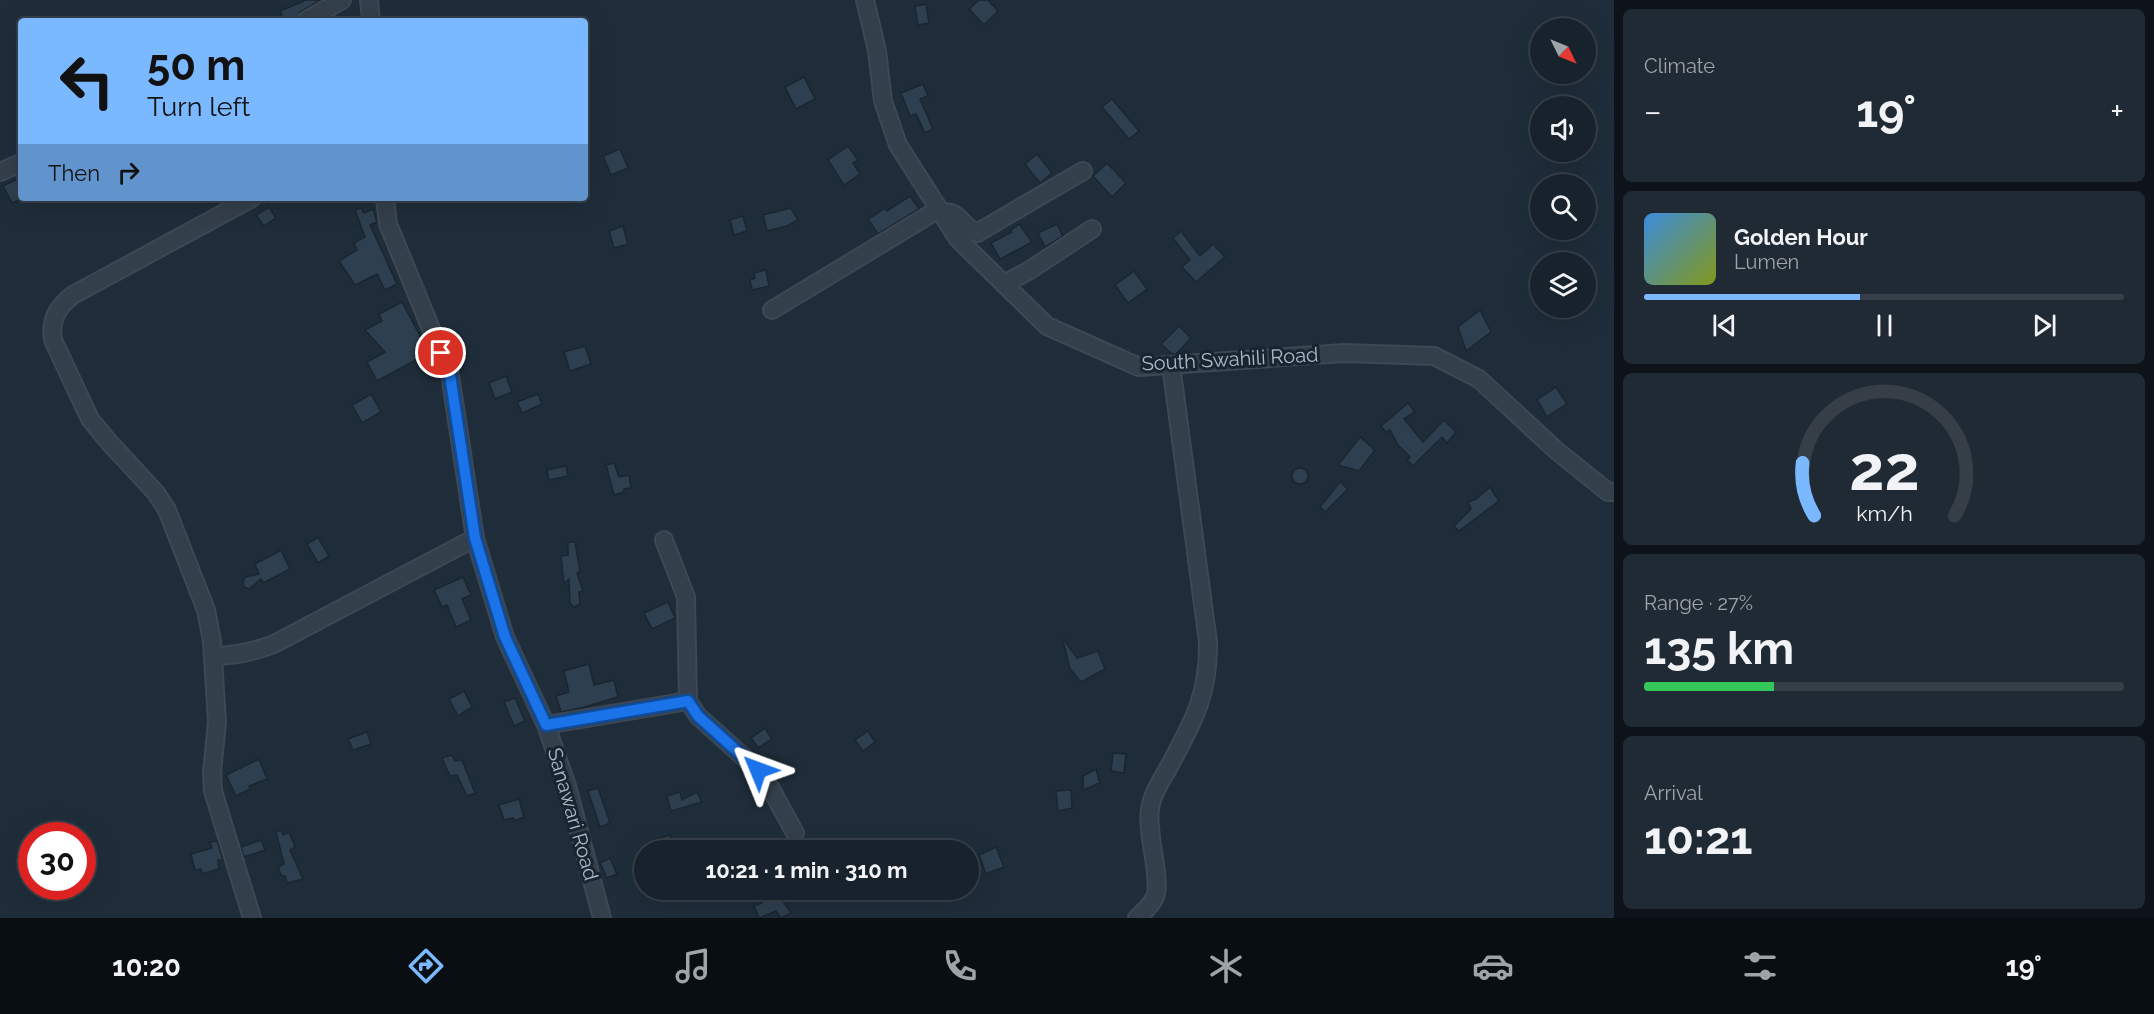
<!DOCTYPE html>
<html lang="en">
<head>
<meta charset="utf-8">
<style>
	:root { --surface:#17222c; --page:#202a34; --text:#f1f3f6; --muted:#9ea4a9; --line:#363f48; --accent:#7ab9ff }
	body { margin:0; font-family:Raleway,sans-serif; background:var(--page); color:var(--text); height:100vh; display:flex; flex-direction:column; font-size:22px; white-space:nowrap }
	* { box-sizing:border-box; margin:0 }
	p { font-size:20px; color:var(--muted) }
	.icon { flex:none; width:33px; height:33px; fill:none; stroke:currentColor; stroke-width:2; stroke-linecap:round; stroke-linejoin:round }
	.map { position:relative; flex:1; overflow:hidden }
	.side { display:flex; flex-direction:column; gap:9px; padding:9px; background:#0d1318; width:540px }
	.side>* { flex:none }
	.banner { position:absolute; left:18px; top:18px; width:570px; height:183px; border-radius:6px; box-shadow:0 6px 24px #0002,0 0 0 2px var(--line); background:#7ab9ff; color:#111; overflow:hidden }
	.needle { width:39px; rotate:133deg }
	.fabs { position:absolute; left:1530px; top:18px; display:grid; gap:12px }
	.fabs a { display:grid; place-items:center; width:66px; height:66px; border-radius:50%; background:var(--surface); box-shadow:0 6px 24px #0002,0 0 0 2px var(--line); font-size:30px }
	.speed { position:absolute; left:18px; top:822px; display:flex; gap:12px; font-size:30px; font-weight:700; text-align:center }
	.speed>* { display:grid; place-content:center; width:78px; height:78px; border-radius:50%; background:var(--surface); box-shadow:0 6px 24px #0002,0 0 0 2px var(--line); line-height:1 }
	.speed .limit { border:9px solid #d22; background:#fff; color:#111 }
	.pin { position:absolute; display:grid; place-items:center; width:51px; height:51px; color:#fff; margin:-26px; border:3px solid #fff; border-radius:50%; box-shadow:0 2px 6px #0007 }
	.me { position:absolute; width:66px; margin:-33px; rotate:314deg; stroke-linejoin:round; filter:drop-shadow(0 0 4px #0008) }
	.turn { display:flex; align-items:center; gap:21px; height:126px; padding:0 30px; font-size:27px }
	.turn .icon { width:78px; height:78px; stroke-width:2.5 }
	.turn b { display:block; font-size:42px; line-height:51px }
	.then { display:flex; align-items:center; height:57px; padding:0 30px; background:#0003; gap:12px; font-size:22px }
	.big { font-size:45px; font-weight:700; line-height:1.1 }
	.side .tile { flex:1; display:flex; flex-direction:column; justify-content:center; gap:9px; min-width:0; padding:0 21px; border-radius:9px; background:var(--page) }
	.side .dial { align-items:center; gap:0 }
	.dial svg { height:156px; overflow:visible; fill:none; stroke:var(--line); stroke-width:7; stroke-linecap:round; text-anchor:middle }
	.dial text { fill:var(--text); stroke:none }
	.song { display:flex; align-items:center; gap:18px }
	.cover { width:72px; height:72px; border-radius:9px; background:linear-gradient(135deg,hsl(210 70% 55%),hsl(70 70% 35%)) }
	.played { height:6px; border-radius:3px; background:linear-gradient(90deg,var(--accent) 45%,var(--line) 45%) }
	.keys { display:flex; justify-content:space-around; direction:ltr }
	.heat { display:flex; justify-content:space-between; align-items:center; font-size:33px; direction:ltr }
	.charge { height:9px; border-radius:4px; background:linear-gradient(90deg,#34c759 27%,var(--line) 0) }
	.trip { position:absolute; left:634px; top:840px; width:345px; height:60px; border-radius:30px; background:var(--surface); box-shadow:0 6px 24px #0002,0 0 0 2px var(--line); font-weight:700; line-height:60px; text-align:center }
	.menu { display:flex; height:96px; justify-content:space-around; align-items:center; background:#090e12; color:var(--muted) }
	.menu .icon { width:42px; height:42px }
	.menu .on { color:var(--accent) }
	.menu b { font-size:27px; color:var(--text) }
	main { display:flex; flex:1; min-height:0 }
	.map>svg:first-child { display:block }
</style>
</head>
<body>
<main>
<div class="map">
<svg width="1614" height="918" viewBox="0 0 1614 918">
	<rect width="100%" height="100%" fill="#1f2d3a"/>
	<g fill="#2e3f4f" stroke="#1a2631" stroke-width="1.5">
		<polygon points="306,0 321,0 300,12 296,17 284,21 280,11"/>
		<polygon points="979,0 988,0 998,11 984,25 969,9"/>
		<polygon points="926,4 929,23 918,25 915,6"/>
		<polygon points="804,77 815,99 796,109 785,87"/>
		<polygon points="923,84 928,96 920,99 933,129 925,133 916,114 910,116 901,93"/>
		<polygon points="1112,99 1139,131 1129,139 1102,107"/>
		<polygon points="848,146 858,160 853,163 860,174 844,185 828,160"/>
		<polygon points="620,149 628,168 611,175 603,156"/>
		<polygon points="1037,154 1052,173 1040,183 1025,164"/>
		<polygon points="1107,163 1126,183 1112,197 1093,176"/>
		<polygon points="21,177 21,199 12,203 3,186"/>
		<polygon points="910,196 919,209 878,234 868,219 885,208 887,211"/>
		<polygon points="269,207 276,218 264,226 256,215"/>
		<polygon points="361,208 364,213 373,209 377,222 370,225 397,284 385,290 377,274 355,285 339,261 357,250 354,243 365,237 355,210"/>
		<polygon points="791,208 798,220 787,226 767,231 763,215"/>
		<polygon points="743,216 747,231 734,235 730,220"/>
		<polygon points="1019,224 1032,242 1000,259 991,243 1012,232 1011,230"/>
		<polygon points="1057,224 1063,236 1045,247 1038,233"/>
		<polygon points="623,226 628,244 614,248 609,231"/>
		<polygon points="1181,231 1200,256 1213,244 1225,257 1196,282 1182,267 1190,260 1173,238"/>
		<polygon points="766,270 769,286 752,290 750,280 755,278 754,273"/>
		<polygon points="1134,271 1147,289 1128,303 1115,285"/>
		<polygon points="402,302 429,353 377,381 367,362 385,352 365,330 382,321 379,314"/>
		<polygon points="1480,310 1491,332 1466,351 1458,327"/>
		<polygon points="1179,326 1191,338 1176,354 1172,354 1161,344"/>
		<polygon points="585,346 591,364 570,371 564,352"/>
		<polygon points="506,376 512,392 495,399 489,383"/>
		<polygon points="1556,387 1567,404 1547,417 1537,400"/>
		<polygon points="371,394 381,412 362,423 352,405"/>
		<polygon points="538,394 542,404 522,413 517,402"/>
		<polygon points="1408,403 1415,412 1404,419 1423,442 1444,420 1456,432 1447,443 1442,437 1413,466 1407,460 1410,457 1398,445 1390,430 1386,432 1381,426"/>
		<polygon points="1360,437 1375,450 1359,471 1338,465"/>
		<polygon points="614,463 619,477 629,475 631,488 624,489 624,492 614,495 606,465"/>
		<polygon points="566,466 568,476 549,480 547,470"/>
		<circle cx="1300" cy="476" r="8"/>
		<polygon points="1340,482 1348,489 1325,512 1320,507"/>
		<polygon points="1490,487 1499,501 1459,531 1454,526 1471,509 1468,502 1476,499"/>
		<polygon points="318,537 329,556 318,563 307,544"/>
		<polygon points="568,542 575,542 580,572 577,573 583,591 579,592 580,604 574,607 570,603 569,579 564,584 561,556 568,555"/>
		<polygon points="281,550 290,569 263,583 261,579 249,589 244,587 243,582 245,577 259,574 255,564"/>
		<polygon points="463,577 471,595 462,599 471,620 456,627 447,605 442,607 434,590"/>
		<polygon points="668,602 675,618 652,629 644,613"/>
		<polygon points="1064,640 1077,658 1098,651 1105,669 1081,682 1070,669 1063,641"/>
		<polygon points="589,664 594,685 614,680 618,697 581,708 561,712 556,696 569,692 564,671"/>
		<polygon points="464,691 472,707 458,716 449,699"/>
		<polygon points="515,698 525,721 514,726 504,702"/>
		<polygon points="765,728 772,739 758,748 751,738"/>
		<polygon points="868,731 875,742 863,751 855,740"/>
		<polygon points="367,732 371,744 353,750 348,739"/>
		<polygon points="1113,753 1126,754 1124,773 1111,771"/>
		<polygon points="452,755 455,761 462,760 475,793 467,796 457,775 450,776 442,758"/>
		<polygon points="259,759 267,779 249,786 250,789 236,796 226,775"/>
		<polygon points="1096,769 1100,783 1083,790 1083,776"/>
		<polygon points="598,788 610,823 600,827 588,791"/>
		<polygon points="1071,790 1072,808 1058,811 1056,791"/>
		<polygon points="680,792 682,800 697,792 702,802 671,811 667,796"/>
		<polygon points="519,799 524,817 514,821 513,818 504,820 499,805"/>
		<polygon points="281,830 283,835 289,832 295,847 290,850 303,879 287,883 285,876 281,875 278,867 284,864 276,832"/>
		<polygon points="670,835 674,850 660,850 656,839"/>
		<polygon points="261,840 265,850 244,857 241,847"/>
		<polygon points="217,841 223,860 218,860 219,869 202,874 201,869 195,870 191,854 212,848 210,842"/>
		<polygon points="996,847 1004,867 986,874 979,855"/>
		<polygon points="610,858 617,874 607,878 600,863"/>
		<polygon points="781,891 788,900 784,903 791,913 781,918 776,911 759,918 754,906 772,898 770,896"/>
	</g>
	<g fill="none" stroke-linecap="round" stroke-linejoin="round">
		<g stroke="#3c4854" stroke-width="20">
			<g id="minor">
				<polyline points="369,0 371,21"/>
				<polyline points="865,0 877,51 883,101 898,145 958,239 1047,326 1139,367 1344,353 1434,356 1479,379 1557,451 1608,492 1614,492"/>
				<polyline points="305,21 342,0"/>
				<polyline points="0,172 21,163"/>
				<path d="M252 198 73 295C57 307 50 320 53 340L90 419 108 441 156 493 167 510 206 610 212 641 217 722 212 773 213 791 252 918"/>
				<polyline points="385,198 388,224 450,375 475,538 505,637 546,725 567,786 602,918"/>
				<path d="M942 213C958 208 963 228 977 233L1083 171"/>
				<polyline points="1004,284 1030,270 1092,229"/>
				<polyline points="772,310 939,209"/>
				<polyline points="664,540 686,597 688,701 698,716 758,770 771,789 795,833"/>
				<path d="M213 656C235 656 253 652 274 644L475 538"/>
				<polyline points="546,725 688,701"/>
				<path d="M1137 918C1144 912 1151 905 1155 897 1162 878 1146 834 1150 809 1152 793 1163 778 1171 763 1194 720 1209 693 1208 642L1171 365"/>
			</g>
		</g>
		<use href="#minor" stroke="#333f4a" stroke-width="16"/>
	</g>
	<g fill="none" stroke-linecap="round" stroke-linejoin="round">
		<g stroke="#114b97" stroke-width="15">
			<polyline id="route" points="441,353 450,375 475,538 505,637 546,725 688,701 698,716 758,770"/>
		</g>
		<use href="#route" stroke="#1a73e8" stroke-width="10"/>
	</g>
	<g text-anchor="middle" dominant-baseline="central" stroke-width="6" stroke-linejoin="round" paint-order="stroke">
		<g font-size="20" fill="#adb9c7" stroke="#18242f">
			<text transform="translate(1230 359) rotate(-3)">South Swahili Road</text>
			<text transform="translate(573 814) rotate(74)">Sanawari Road</text>
		</g>
	</g>
</svg>
<div class="fabs">
<a><svg class="needle" viewBox="-14 -14 28 28"><path d="M0-13l5 13h-10z" fill="#e53935"/><path d="M0 13l5-13h-10z" fill="#9ea4a9"/></svg></a>
<a><svg class="icon" aria-label="sound" viewBox="0 0 24 24"><path d="M4 9h4l5-4v14l-5-4H4zM17 9q2 3 0 6"/></svg></a>
<a><svg class="icon" aria-label="search" viewBox="0 0 24 24"><circle cx="10" cy="10" r="6"/><path d="M15 15l6 6"/></svg></a>
<a><svg class="icon" aria-label="layers" viewBox="0 0 24 24"><path d="M12 4l9 5-9 5-9-5zM3 14l9 5 9-5"/></svg></a>
</div>
<div class="speed"><div class="limit">30</div></div>
<div class="pin" style="left:441px;top:353px;background:#d93025"><svg class="icon" aria-label="arrive" viewBox="0 0 24 24"><path d="M6 21V4h12l-3 4 3 4H6"/></svg></div>
<svg class="me" style="left:758px;top:770px" viewBox="-20 -20 40 40"><path d="M0-17L14 15 0 8-14 15z" fill="#1a73e8" stroke="#fff" stroke-width="4"/></svg>
<div class="trip">10:21 · 1 min · 310 m</div>
<div class="banner">
<div class="turn"><svg class="icon" aria-label="left" viewBox="0 0 24 24"><path d="M17 20v-9H6M10 6l-5 5 5 5"/></svg><div><b>50 m</b>Turn left</div></div>
<div class="then">Then<svg class="icon" aria-label="right" viewBox="0 0 24 24"><path d="M7 20v-9h11M14 6l5 5-5 5"/></svg></div>
</div>
</div>
<section class="side">
<div class="tile"><p>Climate</p>
<div class="heat"><a>−</a><b class="big">19°</b><a>+</a></div>
</div>
<div class="tile">
<div class="song"><i class="cover"></i><div><b>Golden Hour</b><p>Lumen</p></div></div>
<div class="played"></div>
<div class="keys"><svg class="icon" aria-label="previous" viewBox="0 0 24 24"><path d="M18 5L8 12l10 7zM5 5v14"/></svg><svg class="icon" aria-label="pause" viewBox="0 0 24 24"><path d="M8 5v14M16 5v14"/></svg><svg class="icon" aria-label="next" viewBox="0 0 24 24"><path d="M6 5l10 7-10 7zM19 5v14"/></svg></div>
</div>
<div class="tile dial"><svg viewBox="0 0 100 80">
<path d="M14 69A42 42 0 1 1 86 69"/>
<path d="M14 69A42 42 0 0 1 8 42" stroke="#7ab9ff"/>
<text x="50" y="56" font-size="32" font-weight="700">22</text>
<text x="50" y="72" font-size="11">km/h</text>
</svg></div>
<div class="tile"><p>Range · 27%</p><b class="big">135 km</b><div class="charge"></div></div>
<div class="tile"><p>Arrival</p><b class="big">10:21</b></div>
</section>
</main>
<nav class="menu">
<b>10:20</b>
<svg class="icon on" aria-label="directions" viewBox="0 0 24 24"><path d="M12 3l9 9-9 9-9-9zM9 14v-3h6M13 9l2 2-2 2"/></svg>
<svg class="icon" aria-label="music" viewBox="0 0 24 24"><path d="M9 18V5l10-2v13"/><circle cx="6" cy="18" r="3"/><circle cx="16" cy="16" r="3"/></svg>
<svg class="icon" aria-label="phone" viewBox="0 0 24 24"><path d="M5 4h4l2 5-3 2q2 4 5 5l2-3 5 2v4C11 20 4 13 5 4z"/></svg>
<svg class="icon" aria-label="climate" viewBox="0 0 24 24"><path d="M12 3v18M4 7l16 10M4 17L20 7"/></svg>
<svg class="icon" aria-label="car" viewBox="0 0 24 24"><path d="M5 17H2v-5l4-1 3-4h7l3 4 3 1v5h-3M9 17h6M6 11h13"/><circle cx="7" cy="17" r="2"/><circle cx="17" cy="17" r="2"/></svg>
<svg class="icon" aria-label="filters" viewBox="0 0 24 24"><path d="M4 7h16M4 17h16"/><circle cx="9" cy="7" r="2"/><circle cx="15" cy="17" r="2"/></svg>
<b>19°</b>
</nav>
</body>
</html>
